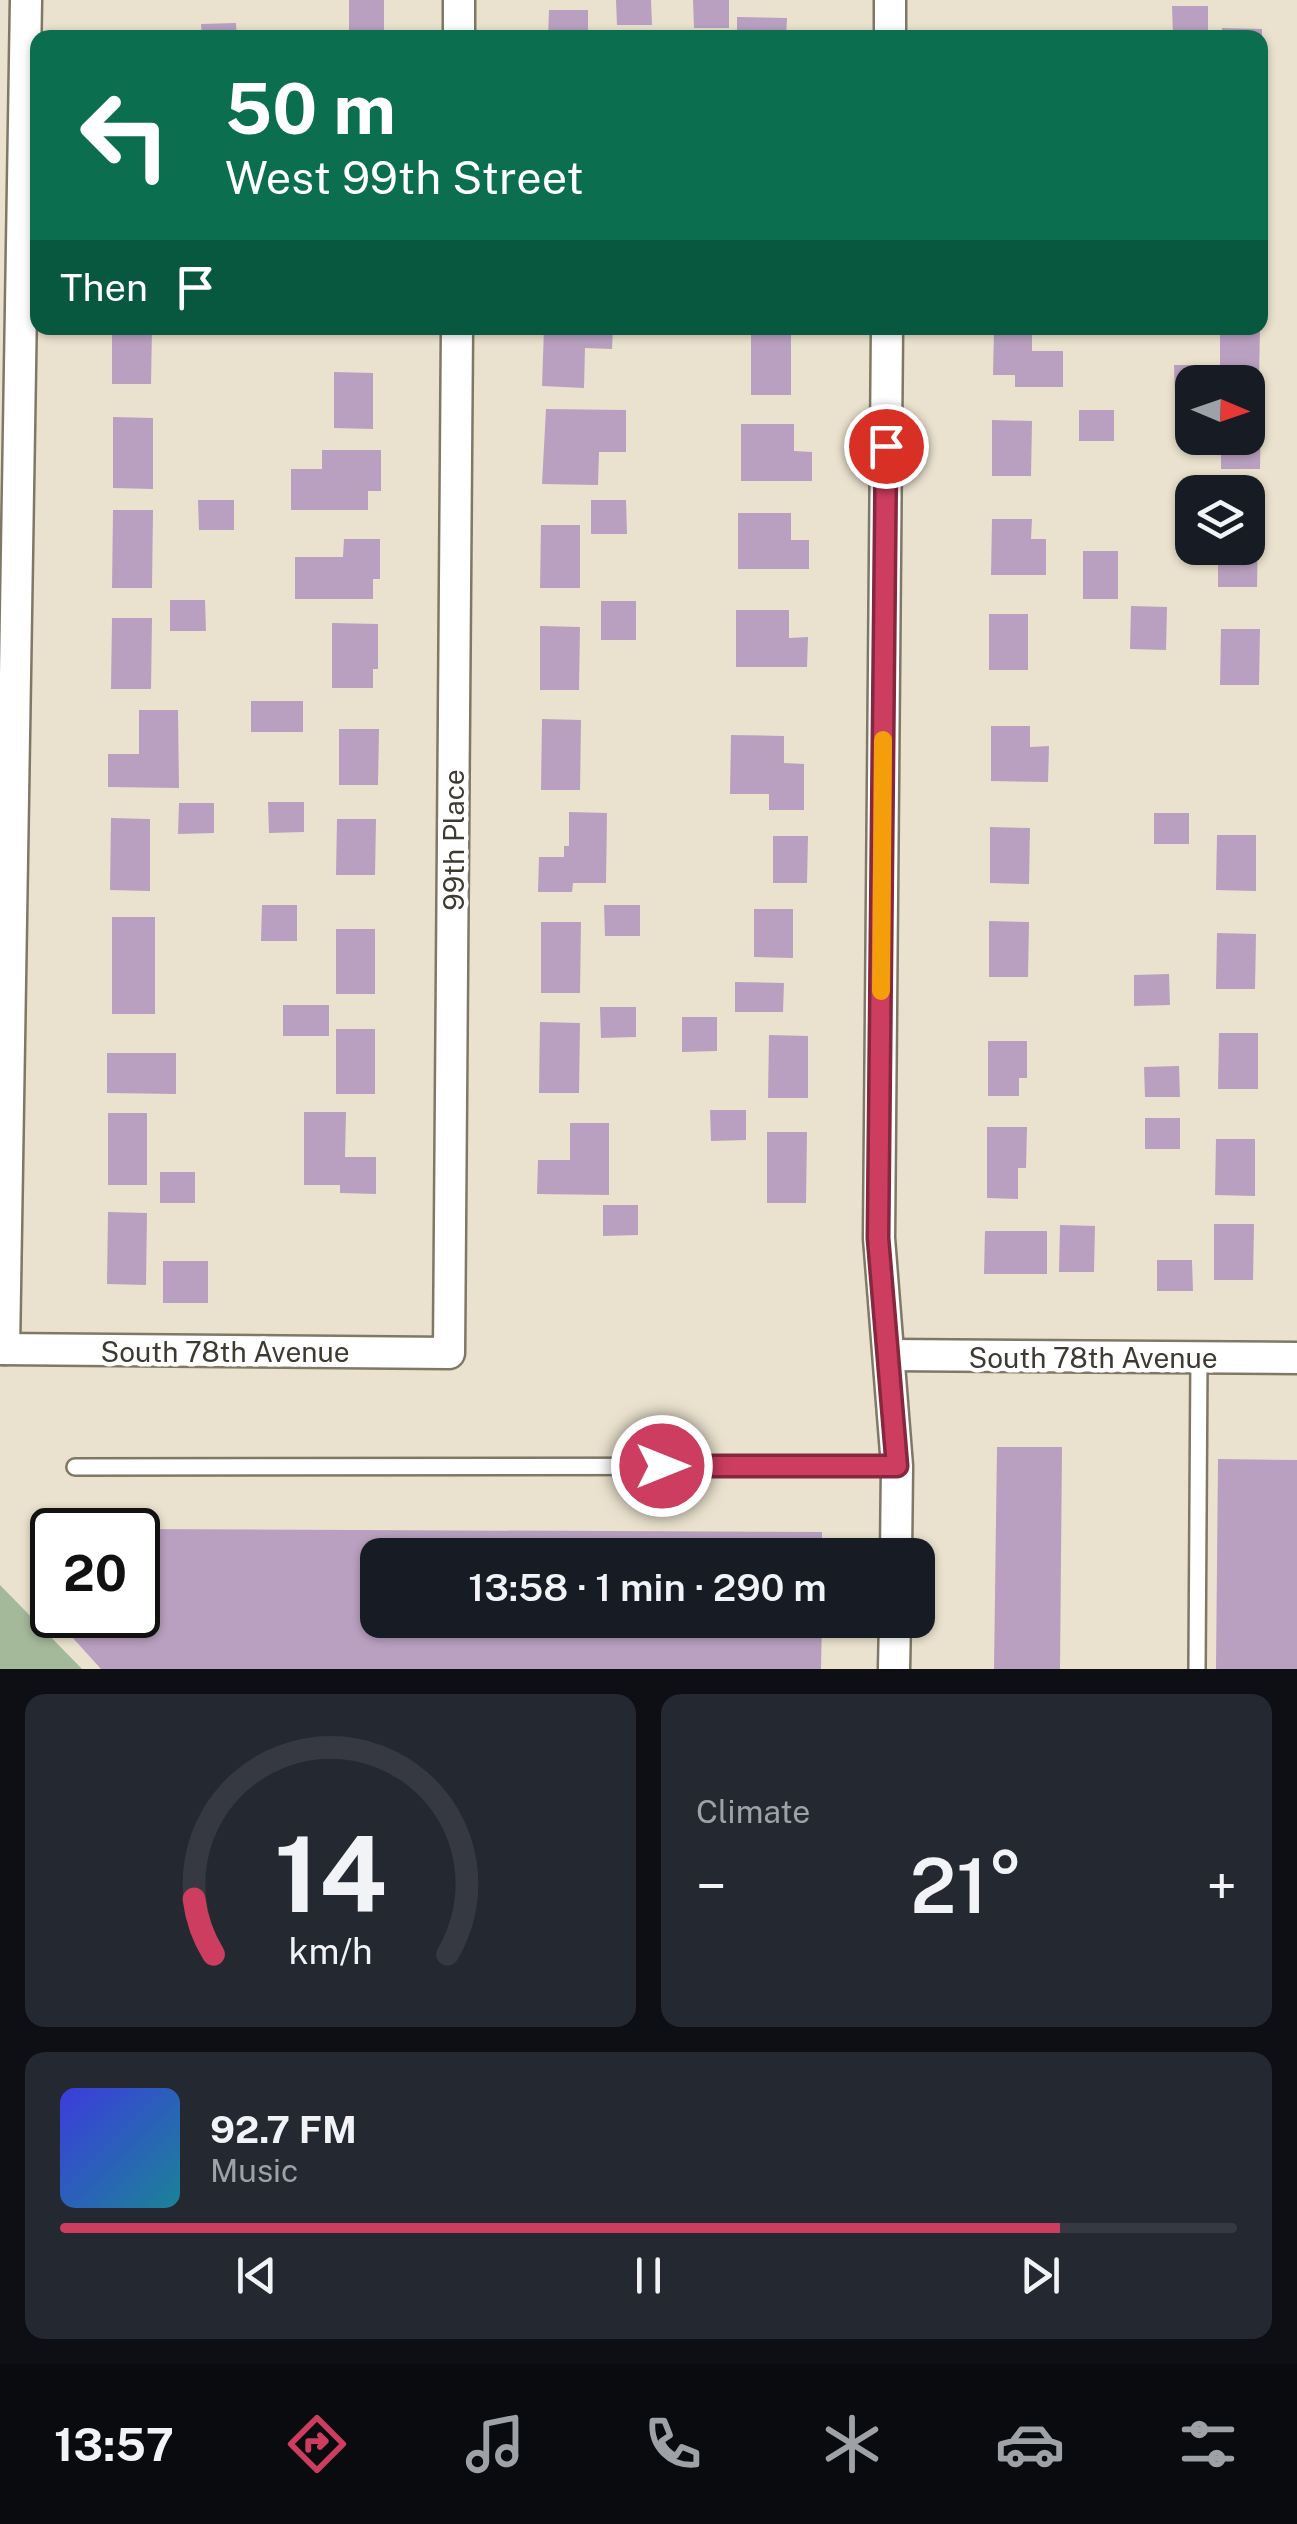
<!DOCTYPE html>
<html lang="en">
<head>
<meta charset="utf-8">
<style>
	:root { --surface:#171b24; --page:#242831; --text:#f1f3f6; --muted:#9ea1a6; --line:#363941; --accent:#cc3d5f }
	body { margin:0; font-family:"Public Sans",sans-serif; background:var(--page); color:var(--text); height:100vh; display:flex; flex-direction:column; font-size:38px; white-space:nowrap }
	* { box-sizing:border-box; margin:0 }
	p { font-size:32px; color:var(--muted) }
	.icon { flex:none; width:55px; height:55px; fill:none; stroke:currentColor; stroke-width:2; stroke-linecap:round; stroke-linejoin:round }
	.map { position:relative; height:1669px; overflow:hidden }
	.side { display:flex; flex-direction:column; gap:25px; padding:25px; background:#0d0f14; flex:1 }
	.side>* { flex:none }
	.banner { position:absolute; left:30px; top:30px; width:1238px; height:305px; border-radius:20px; box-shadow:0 2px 8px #0004; background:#0b6e4f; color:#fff; overflow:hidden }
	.needle { width:65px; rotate:92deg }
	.buttons { position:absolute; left:1175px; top:365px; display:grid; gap:20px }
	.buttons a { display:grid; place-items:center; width:90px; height:90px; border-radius:20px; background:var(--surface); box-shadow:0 2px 8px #0004; font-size:50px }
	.speed { position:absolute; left:30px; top:1508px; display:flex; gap:20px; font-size:50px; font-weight:700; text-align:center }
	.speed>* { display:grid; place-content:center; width:130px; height:130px; border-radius:50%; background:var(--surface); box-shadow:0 2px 8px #0004; line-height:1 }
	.speed .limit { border:5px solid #111; border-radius:15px; background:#fff; color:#111 }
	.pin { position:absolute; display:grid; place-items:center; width:85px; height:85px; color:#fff; margin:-42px; border:5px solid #fff; border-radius:50%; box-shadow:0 2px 10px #0007 }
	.me { position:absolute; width:110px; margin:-55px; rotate:90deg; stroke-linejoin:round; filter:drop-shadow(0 0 8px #0008) }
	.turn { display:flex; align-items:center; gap:35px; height:210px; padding:0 30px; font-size:45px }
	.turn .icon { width:130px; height:130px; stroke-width:2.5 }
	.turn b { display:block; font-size:70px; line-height:85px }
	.then { display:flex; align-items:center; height:95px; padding:0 30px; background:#0003; gap:20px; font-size:38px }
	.big { font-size:75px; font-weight:600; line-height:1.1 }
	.side .card { flex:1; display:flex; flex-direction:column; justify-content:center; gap:15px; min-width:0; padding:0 35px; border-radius:20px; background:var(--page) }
	.side .dial { align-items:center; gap:0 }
	.dial svg { height:260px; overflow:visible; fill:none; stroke:var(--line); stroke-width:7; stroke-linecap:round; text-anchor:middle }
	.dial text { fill:var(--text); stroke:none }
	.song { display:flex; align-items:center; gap:30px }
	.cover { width:120px; height:120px; border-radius:15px; background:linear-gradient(135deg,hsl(240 70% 55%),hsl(190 70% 35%)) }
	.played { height:10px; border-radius:5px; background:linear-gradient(90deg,var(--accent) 85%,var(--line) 85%) }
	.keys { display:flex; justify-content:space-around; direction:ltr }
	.heat { display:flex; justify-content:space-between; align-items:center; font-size:55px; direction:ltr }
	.side .tiles { flex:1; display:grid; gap:25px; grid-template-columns:1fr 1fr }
	.card:last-child { grid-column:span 2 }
	.trip { position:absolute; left:360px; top:1538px; width:575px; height:100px; border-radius:20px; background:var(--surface); box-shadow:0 2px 8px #0004; font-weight:600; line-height:100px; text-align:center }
	.menu { display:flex; height:160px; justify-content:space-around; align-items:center; background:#090b0e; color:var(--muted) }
	.menu .icon { width:70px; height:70px }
	.menu .on { color:var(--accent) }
	.menu b { font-size:45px; color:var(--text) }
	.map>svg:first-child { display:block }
</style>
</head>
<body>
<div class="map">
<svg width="1297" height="1669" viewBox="0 0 1297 1669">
	<rect width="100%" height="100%" fill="#eae2ce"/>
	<polygon fill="#a4b89a" points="0,1585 82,1669 0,1669"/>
	<g fill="#b9a0c0">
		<rect x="349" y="0" width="35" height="38"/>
		<polygon points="616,0 651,0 652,25 617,25"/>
		<polygon points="693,0 729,0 729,28 694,28"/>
		<polygon points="1172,6 1208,6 1208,36 1173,36"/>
		<polygon points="549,10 588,10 588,38 548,38"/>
		<polygon points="737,17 787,18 786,38 737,38"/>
		<polygon points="236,23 237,38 202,38 201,24"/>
		<polygon points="1222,28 1262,29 1262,38 1222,38"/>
		<polygon points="112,328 152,328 151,384 112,384"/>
		<polygon points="544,328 613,328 612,349 585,348 584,388 542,386"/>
		<rect x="633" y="328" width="35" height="6"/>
		<rect x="751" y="328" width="40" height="67"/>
		<polygon points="994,328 1032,328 1032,351 1063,351 1063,387 1015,387 1015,375 993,375"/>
		<rect x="1077" y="328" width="36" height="7"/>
		<polygon points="1220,328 1260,328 1259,380 1220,379"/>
		<polygon points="1174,365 1210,365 1210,382 1192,382 1192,396 1175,396"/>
		<polygon points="334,372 373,373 373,429 334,428"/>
		<polygon points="546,409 626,410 626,452 599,452 598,485 542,484"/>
		<rect x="1079" y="410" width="35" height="31"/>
		<polygon points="1248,413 1261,413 1260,469 1221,469 1221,438 1248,438"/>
		<polygon points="113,417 153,418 153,489 113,488"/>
		<polygon points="992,420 1032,421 1031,476 992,476"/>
		<polygon points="741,424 794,424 794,451 812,452 812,481 741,481"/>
		<polygon points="322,450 381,450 381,491 368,491 368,510 291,510 291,469 322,469"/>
		<polygon points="198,500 234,500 234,530 199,530"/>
		<polygon points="591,500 626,500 627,534 591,534"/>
		<polygon points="113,510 153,510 152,588 112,588"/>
		<polygon points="738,513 791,513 791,540 809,540 809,569 738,569"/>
		<polygon points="992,519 1032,519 1031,539 1046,539 1046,575 991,575"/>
		<polygon points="541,525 580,525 580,588 540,588"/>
		<polygon points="1248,531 1258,531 1257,587 1218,587 1218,548 1248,548"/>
		<polygon points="344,539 380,539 380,579 373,579 373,599 295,599 295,557 343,557"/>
		<rect x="1083" y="551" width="35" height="48"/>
		<polygon points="170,600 205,600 206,631 170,631"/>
		<rect x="601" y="601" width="35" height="39"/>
		<polygon points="1131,606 1167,607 1166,650 1130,649"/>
		<polygon points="736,610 789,610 789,638 808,637 807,667 736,667"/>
		<rect x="989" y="614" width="39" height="56"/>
		<polygon points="112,618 152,618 151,689 111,689"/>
		<polygon points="332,623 378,624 378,669 373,669 373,688 332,688"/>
		<polygon points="540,626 580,627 579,690 540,690"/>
		<polygon points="1221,629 1260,629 1259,685 1220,685"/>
		<rect x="251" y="701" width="52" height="31"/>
		<polygon points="139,710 178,710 179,788 108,787 108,754 139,754"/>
		<polygon points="542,719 581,720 580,790 541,790"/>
		<polygon points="991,726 1030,726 1030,747 1049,746 1048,782 991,781"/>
		<polygon points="339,729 379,729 378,785 339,785"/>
		<polygon points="731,735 784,736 784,763 804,764 804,810 769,810 769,794 730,794"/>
		<polygon points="268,802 304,802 304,832 269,833"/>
		<polygon points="179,803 214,803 214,833 178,834"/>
		<polygon points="569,812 607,813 606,883 573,883 572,892 538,892 539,857 564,857 564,846 569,846"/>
		<rect x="1154" y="813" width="35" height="31"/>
		<polygon points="111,818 150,819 150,891 110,890"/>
		<polygon points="337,819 376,819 375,875 336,875"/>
		<polygon points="990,827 1030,828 1029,884 990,883"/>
		<polygon points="1217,835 1256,835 1256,891 1216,890"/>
		<polygon points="773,836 808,836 807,883 773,883"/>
		<polygon points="262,905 297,905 297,941 261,941"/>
		<polygon points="604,905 640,905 640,936 605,936"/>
		<polygon points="754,909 793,909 793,958 754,957"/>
		<rect x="112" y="917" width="43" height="97"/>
		<polygon points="989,921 1029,922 1028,977 989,977"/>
		<polygon points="541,922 581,922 580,993 541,993"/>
		<rect x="336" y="929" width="39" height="65"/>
		<polygon points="1217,933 1256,934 1255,989 1216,989"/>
		<polygon points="1169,974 1170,1005 1134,1006 1134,975"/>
		<polygon points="735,982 784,983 783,1012 735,1012"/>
		<rect x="283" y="1005" width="46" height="31"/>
		<polygon points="600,1007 636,1007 636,1037 601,1038"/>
		<polygon points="682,1017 717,1017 717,1051 682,1052"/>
		<polygon points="540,1022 580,1023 579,1093 539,1093"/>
		<rect x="336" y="1029" width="39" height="65"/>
		<polygon points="1219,1033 1258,1033 1258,1089 1218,1089"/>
		<polygon points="769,1035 808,1036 808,1098 768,1098"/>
		<polygon points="988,1041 1027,1041 1027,1078 1019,1078 1019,1096 988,1096"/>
		<polygon points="107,1053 176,1053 176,1094 107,1093"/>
		<polygon points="1179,1066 1180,1097 1145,1097 1144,1067"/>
		<polygon points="710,1110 746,1110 746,1140 711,1141"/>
		<polygon points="304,1112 346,1112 345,1157 376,1157 376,1194 340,1193 340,1185 304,1185"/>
		<rect x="108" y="1113" width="39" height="72"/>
		<rect x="1145" y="1118" width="35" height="31"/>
		<polygon points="570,1123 609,1123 609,1195 537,1194 538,1160 570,1160"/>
		<polygon points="987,1127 1027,1127 1026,1168 1018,1168 1018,1199 987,1198"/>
		<polygon points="767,1132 807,1132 806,1203 767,1203"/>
		<polygon points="1216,1139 1255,1139 1255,1196 1215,1195"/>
		<rect x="160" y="1172" width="35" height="31"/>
		<polygon points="603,1205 638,1205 638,1235 603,1236"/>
		<polygon points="108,1212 147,1213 146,1285 107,1284"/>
		<polygon points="1214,1224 1254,1224 1253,1280 1214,1280"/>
		<polygon points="1060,1225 1095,1226 1094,1272 1059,1272"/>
		<polygon points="985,1231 1047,1231 1047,1274 984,1274"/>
		<polygon points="1157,1260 1192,1260 1193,1291 1157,1291"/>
		<rect x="163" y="1261" width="45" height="42"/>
		<polygon points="997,1447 1062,1447 1060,1669 994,1669"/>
		<polygon points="1218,1459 1297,1460 1297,1669 1216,1669"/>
		<polygon points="138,1529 822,1532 822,1555 378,1555 378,1620 822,1620 821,1669 101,1669 62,1626 62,1615 138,1615"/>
	</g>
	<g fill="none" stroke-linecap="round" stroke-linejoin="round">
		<g stroke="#7f7867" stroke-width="20">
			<g id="lane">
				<polyline points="75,1467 897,1466"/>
				<polyline points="1197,1669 1199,1358"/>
			</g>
		</g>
		<g stroke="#7f7867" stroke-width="35">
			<g id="street">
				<polyline points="459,38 459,0"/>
				<polyline points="890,38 890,0"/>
				<polyline points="887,328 879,1238 897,1466 896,1555"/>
				<polyline points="0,1349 449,1353 457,328"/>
				<polyline points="4,1349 26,0"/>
				<polyline points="890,1355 1297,1358"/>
				<polyline points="894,1669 895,1620"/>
			</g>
		</g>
		<use href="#lane" stroke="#fff" stroke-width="15"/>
		<use href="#street" stroke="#fff" stroke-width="30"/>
	</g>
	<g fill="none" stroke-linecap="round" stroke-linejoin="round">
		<g stroke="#85283e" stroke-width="25">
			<polyline id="route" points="662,1466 897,1466 878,1238 886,446"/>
		</g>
		<use href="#route" stroke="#cc3d5f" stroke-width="18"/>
		<polyline stroke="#f59e0b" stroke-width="18" points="881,991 883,740"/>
	</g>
	<g text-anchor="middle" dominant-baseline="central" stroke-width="9" stroke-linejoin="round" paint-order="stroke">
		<g font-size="28" fill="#3d3a32" stroke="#fff">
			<text transform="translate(453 840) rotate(-90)">99th Place</text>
			<text x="225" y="1351">South 78th Avenue</text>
			<text x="1093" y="1357">South 78th Avenue</text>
		</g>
	</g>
</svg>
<div class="buttons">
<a><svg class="needle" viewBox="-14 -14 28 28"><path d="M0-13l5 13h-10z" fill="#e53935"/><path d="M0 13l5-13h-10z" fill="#9ea1a6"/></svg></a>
<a><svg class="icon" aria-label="layers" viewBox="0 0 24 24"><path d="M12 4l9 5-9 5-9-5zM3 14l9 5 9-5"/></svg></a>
</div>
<div class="speed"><div class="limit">20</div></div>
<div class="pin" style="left:886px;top:446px;background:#d93025"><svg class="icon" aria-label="arrive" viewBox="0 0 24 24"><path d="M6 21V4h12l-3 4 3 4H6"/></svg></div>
<svg class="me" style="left:662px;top:1466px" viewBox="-20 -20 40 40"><circle r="17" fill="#cc3d5f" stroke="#fff" stroke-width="3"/><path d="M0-11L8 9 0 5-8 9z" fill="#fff"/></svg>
<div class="trip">13:58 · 1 min · 290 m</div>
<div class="banner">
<div class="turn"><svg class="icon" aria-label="left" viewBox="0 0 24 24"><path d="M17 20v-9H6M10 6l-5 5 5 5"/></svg><div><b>50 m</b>West 99th Street</div></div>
<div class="then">Then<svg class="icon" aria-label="arrive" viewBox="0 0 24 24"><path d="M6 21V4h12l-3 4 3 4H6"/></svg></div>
</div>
</div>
<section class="side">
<div class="tiles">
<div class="card dial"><svg viewBox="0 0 100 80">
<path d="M14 69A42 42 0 1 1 86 69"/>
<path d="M14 69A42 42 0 0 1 8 52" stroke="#cc3d5f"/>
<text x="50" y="56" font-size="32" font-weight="700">14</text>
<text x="50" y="72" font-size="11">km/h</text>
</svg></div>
<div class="card"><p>Climate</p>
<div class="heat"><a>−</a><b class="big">21°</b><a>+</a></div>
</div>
<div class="card">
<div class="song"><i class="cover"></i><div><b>92.7 FM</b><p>Music</p></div></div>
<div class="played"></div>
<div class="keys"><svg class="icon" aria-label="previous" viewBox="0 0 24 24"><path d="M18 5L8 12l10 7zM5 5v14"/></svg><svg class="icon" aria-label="pause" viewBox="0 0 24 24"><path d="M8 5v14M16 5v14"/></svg><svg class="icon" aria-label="next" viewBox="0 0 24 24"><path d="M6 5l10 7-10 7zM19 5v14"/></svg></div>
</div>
</div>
</section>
<nav class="menu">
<b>13:57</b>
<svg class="icon on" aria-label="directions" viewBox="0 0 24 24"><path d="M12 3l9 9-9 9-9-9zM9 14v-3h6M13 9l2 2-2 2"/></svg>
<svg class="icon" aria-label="music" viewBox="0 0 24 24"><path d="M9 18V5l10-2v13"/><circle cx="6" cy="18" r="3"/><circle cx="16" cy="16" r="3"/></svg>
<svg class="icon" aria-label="phone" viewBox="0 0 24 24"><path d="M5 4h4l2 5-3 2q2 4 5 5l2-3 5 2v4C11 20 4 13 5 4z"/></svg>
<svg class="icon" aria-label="climate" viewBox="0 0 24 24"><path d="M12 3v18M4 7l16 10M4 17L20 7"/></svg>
<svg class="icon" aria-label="car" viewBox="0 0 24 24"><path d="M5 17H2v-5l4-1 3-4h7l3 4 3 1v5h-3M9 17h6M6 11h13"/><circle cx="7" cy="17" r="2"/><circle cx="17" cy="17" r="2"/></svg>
<svg class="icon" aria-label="filters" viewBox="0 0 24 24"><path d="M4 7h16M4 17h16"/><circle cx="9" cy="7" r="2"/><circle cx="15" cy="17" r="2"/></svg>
</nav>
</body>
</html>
